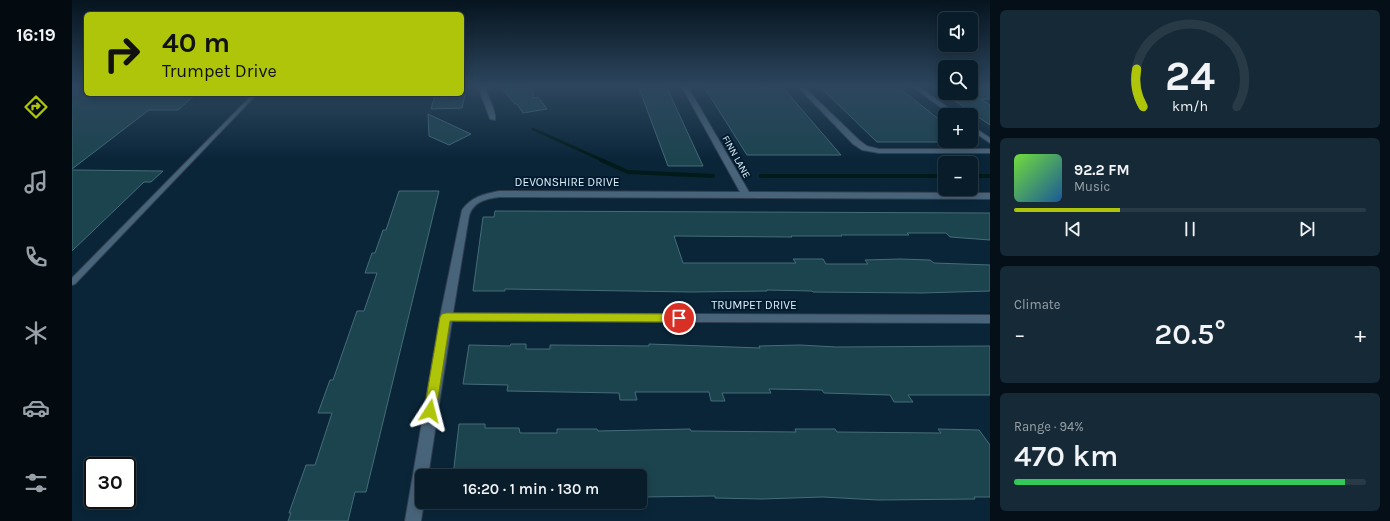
<!DOCTYPE html>
<html lang="en">
<head>
<meta charset="utf-8">
<style>
	:root { --surface:#081c2a; --page:#162936; --text:#f1f3f6; --muted:#98a1a8; --line:#293a47; --accent:#aec509 }
	body { margin:0; font-family:Karla,sans-serif; background:var(--page); color:var(--text); height:100vh; display:flex; flex-direction:column; font-size:15px; white-space:nowrap }
	* { box-sizing:border-box; margin:0 }
	p { font-size:13px; color:var(--muted) }
	.icon { flex:none; width:22px; height:22px; fill:none; stroke:currentColor; stroke-width:2; stroke-linecap:round; stroke-linejoin:round }
	.map { position:relative; flex:1; overflow:hidden }
	.side { display:flex; flex-direction:column; gap:10px; padding:10px; background:#040f17; width:400px }
	.side>* { flex:none }
	.hud { position:absolute; left:12px; top:12px; width:380px; height:84px; border-radius:6px; box-shadow:0 2px 10px #0003,0 0 0 1px var(--line); background:#aec509; color:#111; overflow:hidden }
	.tools { position:absolute; left:866px; top:12px; display:grid; gap:8px }
	.tools a { display:grid; place-items:center; width:40px; height:40px; border-radius:6px; background:var(--surface); box-shadow:0 2px 10px #0003,0 0 0 1px var(--line); font-size:20px }
	.speed { position:absolute; left:12px; top:457px; display:flex; gap:8px; font-size:20px; font-weight:700; text-align:center }
	.speed>* { display:grid; place-content:center; width:52px; height:52px; border-radius:50%; background:var(--surface); box-shadow:0 2px 10px #0003,0 0 0 1px var(--line); line-height:1 }
	.speed .limit { border:2px solid #111; border-radius:6px; background:#fff; color:#111 }
	.pin { position:absolute; display:grid; place-items:center; width:34px; height:34px; color:#fff; margin:-17px; border:2px solid #fff; border-radius:50%; box-shadow:0 1px 4px #0007 }
	.me { position:absolute; width:44px; margin:-22px; rotate:9deg; stroke-linejoin:round; filter:drop-shadow(0 0 3px #0008) }
	.turn { display:flex; align-items:center; gap:14px; height:84px; padding:0 12px; font-size:18px }
	.turn .icon { width:52px; height:52px; stroke-width:2.5 }
	.turn b { display:block; font-size:28px; line-height:34px }
	.big { font-size:30px; font-weight:600; line-height:1.1 }
	.side .widget { flex:1; display:flex; flex-direction:column; justify-content:center; gap:6px; min-width:0; padding:0 14px; border-radius:6px; background:var(--page) }
	.side .dial { align-items:center; gap:0 }
	.dial svg { height:104px; overflow:visible; fill:none; stroke:var(--line); stroke-width:7; stroke-linecap:round; text-anchor:middle }
	.dial text { fill:var(--text); stroke:none }
	.song { display:flex; align-items:center; gap:12px }
	.cover { width:48px; height:48px; border-radius:6px; background:linear-gradient(135deg,hsl(100 70% 55%),hsl(210 70% 35%)) }
	.played { height:4px; border-radius:2px; background:linear-gradient(90deg,var(--accent) 30%,var(--line) 30%) }
	.keys { display:flex; justify-content:space-around; direction:ltr }
	.heat { display:flex; justify-content:space-between; align-items:center; font-size:22px; direction:ltr }
	.charge { height:6px; border-radius:3px; background:linear-gradient(90deg,#34c759 94%,var(--line) 0) }
	.trip { position:absolute; left:343px; top:469px; width:232px; height:40px; border-radius:6px; background:var(--surface); box-shadow:0 2px 10px #0003,0 0 0 1px var(--line); font-weight:600; line-height:40px; text-align:center }
	main { display:flex; flex:1; min-height:0 }
	.tabs { display:flex; flex-direction:column; width:72px; justify-content:space-around; align-items:center; background:#030b11; color:var(--muted) }
	.tabs .icon { width:28px; height:28px }
	.tabs .on { color:var(--accent) }
	.tabs b { font-size:18px; color:var(--text) }
	.map>svg:first-child { display:block }
</style>
</head>
<body>
<main>
<nav class="tabs">
<b>16:19</b>
<svg class="icon on" aria-label="directions" viewBox="0 0 24 24"><path d="M12 3l9 9-9 9-9-9zM9 14v-3h6M13 9l2 2-2 2"/></svg>
<svg class="icon" aria-label="music" viewBox="0 0 24 24"><path d="M9 18V5l10-2v13"/><circle cx="6" cy="18" r="3"/><circle cx="16" cy="16" r="3"/></svg>
<svg class="icon" aria-label="phone" viewBox="0 0 24 24"><path d="M5 4h4l2 5-3 2q2 4 5 5l2-3 5 2v4C11 20 4 13 5 4z"/></svg>
<svg class="icon" aria-label="climate" viewBox="0 0 24 24"><path d="M12 3v18M4 7l16 10M4 17L20 7"/></svg>
<svg class="icon" aria-label="car" viewBox="0 0 24 24"><path d="M5 17H2v-5l4-1 3-4h7l3 4 3 1v5h-3M9 17h6M6 11h13"/><circle cx="7" cy="17" r="2"/><circle cx="17" cy="17" r="2"/></svg>
<svg class="icon" aria-label="filters" viewBox="0 0 24 24"><path d="M4 7h16M4 17h16"/><circle cx="9" cy="7" r="2"/><circle cx="15" cy="17" r="2"/></svg>
</nav>
<div class="map">
<svg width="918" height="521" viewBox="0 0 918 521">
	<rect width="100%" height="100%" fill="#0a2538"/>
	<g fill="none" stroke-linecap="round" stroke-linejoin="round">
		<polyline stroke="#001a19" stroke-width="3" points="461,129 532,161"/>
		<g stroke="#001a19" stroke-width="4">
			<polyline points="529,160 556,172 641,176"/>
			<polyline points="689,176 873,176"/>
			<polyline points="899,176 918,176"/>
		</g>
	</g>
	<g fill="#1c444f" stroke="#456d79">
		<polygon points="0,87 14,87 14,94 124,94 106,110 77,110 0,169"/>
		<polygon points="428,87 458,87 461,91 461,98 466,97 475,109 451,113 445,104 443,104"/>
		<polygon points="632,87 708,87 713,90 769,155 675,155"/>
		<polygon points="748,87 826,87 873,124 873,141 896,141 897,142 805,142"/>
		<polygon points="863,87 873,87 873,93 899,93 899,87 918,87 918,99 909,99 918,105 918,125"/>
		<polygon points="567,88 595,88 631,166 596,166"/>
		<polygon points="363,95 393,95 390,108 359,109"/>
		<polygon points="356,114 399,134 377,145 357,136"/>
		<polygon points="0,170 91,171 79,182 72,182 0,251"/>
		<polygon points="327,191 367,191 294,492 283,492 276,521 216,521 219,513 217,513 234,465 243,465 260,413 246,413 258,380 261,380 285,311 292,311 305,273 293,273 300,253 303,253 311,230 314,230"/>
		<polygon points="423,211 918,213 918,240 878,237 874,233 835,233 837,235 769,235 770,236 719,236 720,237 602,236 611,263 724,263 721,259 751,259 754,264 796,264 793,260 828,259 858,260 862,263 918,265 918,291 849,293 741,292 740,291 695,290 695,291 619,292 433,289 433,291 401,291 411,217 422,217"/>
		<polygon points="439,344 454,344 454,349 478,349 478,345 577,346 577,344 688,348 687,346 728,345 764,347 918,346 918,395 836,395 841,402 822,402 818,395 752,393 750,390 697,389 699,393 650,393 653,401 639,401 637,392 563,392 565,400 548,400 547,393 435,391 436,385 391,384 397,345 438,346"/>
		<polygon points="387,424 413,424 413,428 447,428 448,433 485,433 485,429 525,429 526,431 618,429 619,431 724,432 723,429 763,429 765,432 869,433 866,429 907,430 918,445 918,497 902,497 903,499 806,500 751,497 690,499 643,498 643,496 568,497 568,476 381,476"/>
	</g>
	<g fill="none" stroke-linecap="round" stroke-linejoin="round">
		<g stroke="#313e4f" stroke-width="2">
			<polygon id="service" points="181,94 185,94 3,284 0,285 0,278"/>
		</g>
		<g stroke="#313e4f" stroke-width="2">
			<g id="minor">
				<path d="M408 87H414C415 98 425 110 423 120L418 119 409 95Z"/>
				<path d="M610 87H616L677 192 918 193V199L427 197C413 199 401 202 397 216L381 313 918 315V323L380 321 356 476H350V502H352L349 521H333L368 317 390 210C399 197 412 194 427 191L668 192Z"/>
				<polygon points="726,87 732,87 787,140 795,146 807,149 918,149 918,153 807,153 790,150 781,144"/>
				<polygon points="841,87 848,87 886,115 879,115"/>
				<polygon points="899,125 918,138 918,143 899,130"/>
			</g>
		</g>
		<use href="#service" fill="#48647a" fill-rule="evenodd"/>
		<use href="#minor" fill="#48647a" fill-rule="evenodd"/>
	</g>
	<linearGradient id="sky" x2="0" y2="1"><stop stop-color="#06141f"/><stop offset="0.54" stop-color="#2d465e"/><stop offset="1" stop-color="#2d465e" stop-opacity="0"/></linearGradient>
	<rect width="918" height="160" fill="url(#sky)"/>
	<polygon fill="#aec509" stroke="#718006" points="374,313 607,314 611,315 612,318 611,320 607,322 378,321 364,411 363,415 358,416 354,415 352,411 368,317 370,314"/>
	<g text-anchor="middle" dominant-baseline="central" stroke-width="4" stroke-linejoin="round" paint-order="stroke">
		<g font-size="10" fill="#deeefb" stroke="#021b2e">
			<text transform="translate(664 157) rotate(61)">FINN LANE</text>
		</g>
		<g font-size="12" fill="#deeefb" stroke="#021b2e">
			<text x="495" y="182">DEVONSHIRE DRIVE</text>
			<text x="682" y="305">TRUMPET DRIVE</text>
		</g>
	</g>
</svg>
<div class="tools">
<a><svg class="icon" aria-label="sound" viewBox="0 0 24 24"><path d="M4 9h4l5-4v14l-5-4H4zM17 9q2 3 0 6"/></svg></a>
<a><svg class="icon" aria-label="search" viewBox="0 0 24 24"><circle cx="10" cy="10" r="6"/><path d="M15 15l6 6"/></svg></a>
<a>+</a>
<a>−</a>
</div>
<div class="speed"><div class="limit">30</div></div>
<div class="pin" style="left:607px;top:318px;background:#d93025"><svg class="icon" aria-label="arrive" viewBox="0 0 24 24"><path d="M6 21V4h12l-3 4 3 4H6"/></svg></div>
<svg class="me" style="left:358px;top:411px" viewBox="-20 -20 40 40"><path d="M0-17L14 15 0 8-14 15z" fill="#aec509" stroke="#fff" stroke-width="4"/></svg>
<div class="trip">16:20 · 1 min · 130 m</div>
<div class="hud">
<div class="turn"><svg class="icon" aria-label="right" viewBox="0 0 24 24"><path d="M7 20v-9h11M14 6l5 5-5 5"/></svg><div><b>40 m</b>Trumpet Drive</div></div>
</div>
</div>
<section class="side">
<div class="widget dial"><svg viewBox="0 0 100 80">
<path d="M14 69A42 42 0 1 1 86 69"/>
<path d="M14 69A42 42 0 0 1 9 40" stroke="#aec509"/>
<text x="50" y="56" font-size="32" font-weight="700">24</text>
<text x="50" y="72" font-size="11">km/h</text>
</svg></div>
<div class="widget">
<div class="song"><i class="cover"></i><div><b>92.2 FM</b><p>Music</p></div></div>
<div class="played"></div>
<div class="keys"><svg class="icon" aria-label="previous" viewBox="0 0 24 24"><path d="M18 5L8 12l10 7zM5 5v14"/></svg><svg class="icon" aria-label="pause" viewBox="0 0 24 24"><path d="M8 5v14M16 5v14"/></svg><svg class="icon" aria-label="next" viewBox="0 0 24 24"><path d="M6 5l10 7-10 7zM19 5v14"/></svg></div>
</div>
<div class="widget"><p>Climate</p>
<div class="heat"><a>−</a><b class="big">20.5°</b><a>+</a></div>
</div>
<div class="widget"><p>Range · 94%</p><b class="big">470 km</b><div class="charge"></div></div>
</section>
</main>
</body>
</html>
